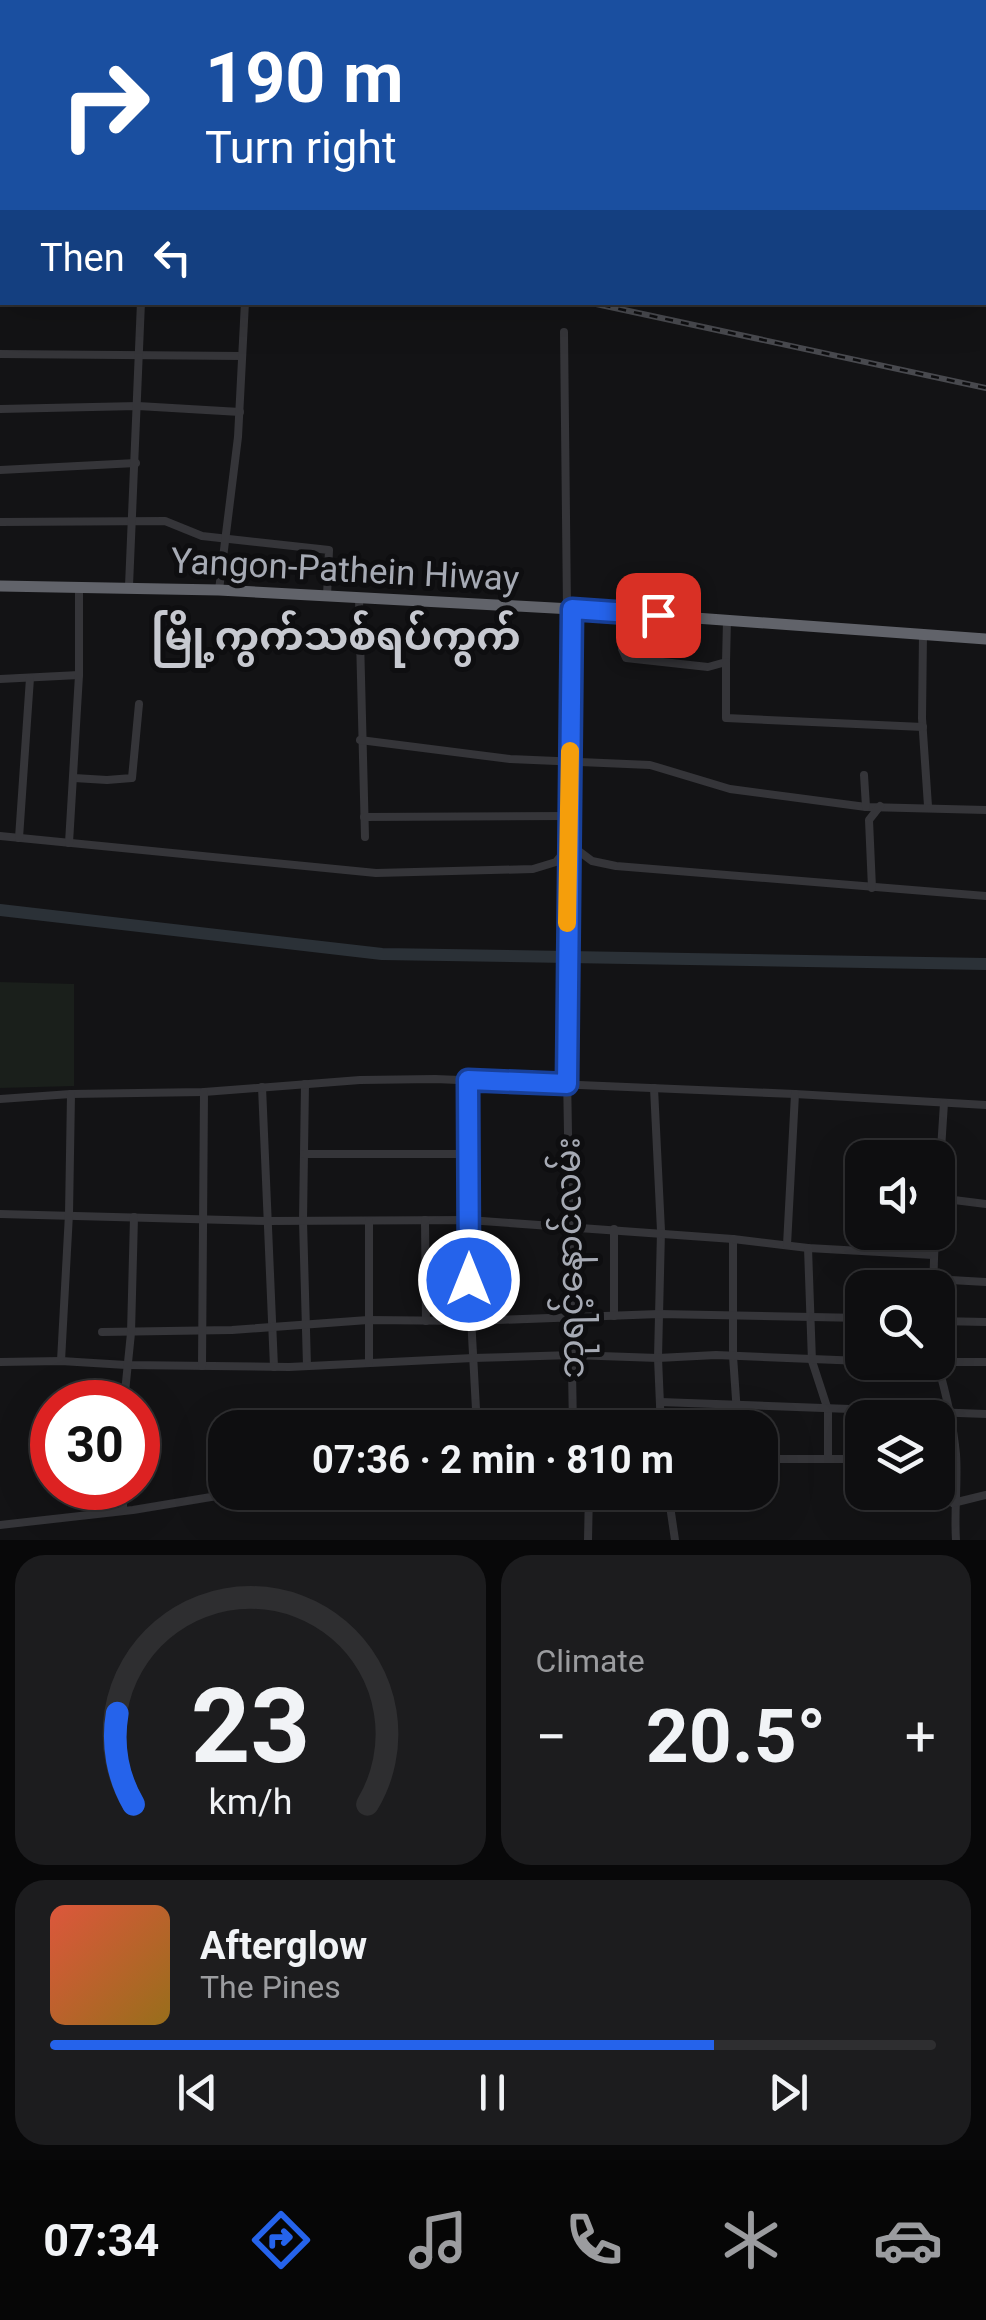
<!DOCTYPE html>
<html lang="en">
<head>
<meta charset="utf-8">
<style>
	:root { --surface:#0e0e10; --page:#1c1c1e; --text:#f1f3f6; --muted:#9b9c9f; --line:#2e2e30; --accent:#2563eb }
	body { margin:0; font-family:Roboto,"Noto Sans Myanmar",sans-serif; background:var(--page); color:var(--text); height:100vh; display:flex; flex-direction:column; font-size:38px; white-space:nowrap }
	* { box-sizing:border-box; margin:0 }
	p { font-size:32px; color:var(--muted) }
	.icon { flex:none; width:55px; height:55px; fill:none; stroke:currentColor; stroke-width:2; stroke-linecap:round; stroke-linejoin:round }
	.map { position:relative; height:1540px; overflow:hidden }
	.details { display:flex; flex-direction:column; gap:15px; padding:15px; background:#080809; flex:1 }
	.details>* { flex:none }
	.banner { position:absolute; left:0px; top:0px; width:988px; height:305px; box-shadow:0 10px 40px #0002,0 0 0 2px var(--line); background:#1a4fa0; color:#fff; overflow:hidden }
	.controls { position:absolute; left:845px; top:1140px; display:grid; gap:20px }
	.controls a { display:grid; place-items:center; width:110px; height:110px; border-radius:20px; background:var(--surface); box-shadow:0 10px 40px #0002,0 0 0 2px var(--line); font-size:50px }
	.speed { position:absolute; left:30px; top:1380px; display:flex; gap:20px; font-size:50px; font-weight:700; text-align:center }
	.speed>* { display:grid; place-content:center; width:130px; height:130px; border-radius:50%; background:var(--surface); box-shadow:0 10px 40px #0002,0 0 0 2px var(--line); line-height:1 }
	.speed .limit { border:15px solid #d22; background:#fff; color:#111 }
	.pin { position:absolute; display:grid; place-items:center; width:85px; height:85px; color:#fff; margin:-42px; border-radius:20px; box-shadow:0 5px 15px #0006 }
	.me { position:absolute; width:110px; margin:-55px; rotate:0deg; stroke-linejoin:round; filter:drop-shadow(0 0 8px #0008) }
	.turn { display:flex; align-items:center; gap:35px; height:210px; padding:0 40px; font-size:45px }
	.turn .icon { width:130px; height:130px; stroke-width:2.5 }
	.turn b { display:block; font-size:70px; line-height:85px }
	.then { display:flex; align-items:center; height:95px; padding:0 40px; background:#0003; gap:20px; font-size:38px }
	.big { font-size:75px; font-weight:700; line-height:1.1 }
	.details .card { flex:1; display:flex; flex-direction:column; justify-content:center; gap:15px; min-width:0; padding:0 35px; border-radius:30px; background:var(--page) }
	.details .dial { align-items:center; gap:0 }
	.dial svg { height:260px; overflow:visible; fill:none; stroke:var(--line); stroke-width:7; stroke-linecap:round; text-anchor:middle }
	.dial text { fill:var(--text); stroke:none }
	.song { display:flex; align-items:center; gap:30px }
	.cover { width:120px; height:120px; border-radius:15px; background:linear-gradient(135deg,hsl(10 70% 55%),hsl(40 70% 35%)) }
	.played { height:10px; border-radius:5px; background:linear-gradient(90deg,var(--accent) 75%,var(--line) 75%) }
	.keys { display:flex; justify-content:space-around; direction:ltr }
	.heat { display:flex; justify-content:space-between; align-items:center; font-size:55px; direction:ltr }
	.details .tiles { flex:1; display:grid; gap:15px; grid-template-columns:1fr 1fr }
	.card:last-child { grid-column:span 2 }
	.trip { position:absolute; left:208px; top:1410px; width:570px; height:100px; border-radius:30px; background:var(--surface); box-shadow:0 10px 40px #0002,0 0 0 2px var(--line); font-weight:700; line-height:100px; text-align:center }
	.dock { display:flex; height:160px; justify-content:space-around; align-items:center; background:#060606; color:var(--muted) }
	.dock .icon { width:70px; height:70px }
	.dock .on { color:var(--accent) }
	.dock b { font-size:45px; color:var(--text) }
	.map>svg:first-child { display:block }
</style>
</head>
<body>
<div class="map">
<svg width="986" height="1540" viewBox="0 0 986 1540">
	<rect width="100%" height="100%" fill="#131315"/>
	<polygon fill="#1a1f1b" points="0,982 74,984 74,1086 0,1088"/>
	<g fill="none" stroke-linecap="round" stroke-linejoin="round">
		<polyline stroke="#2b3137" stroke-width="12" points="0,910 382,954 986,964"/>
		<g stroke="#353539" stroke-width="8">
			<polyline points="0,248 2,248"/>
			<polyline points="0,302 2,302"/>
			<polyline points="564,332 567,609"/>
			<polyline points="0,354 242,356"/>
			<polyline points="0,409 138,406 240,412"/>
			<polyline points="0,470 136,463"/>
			<polyline points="0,522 165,521 202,536 329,550 327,596"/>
			<polyline points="129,586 141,302"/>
			<polyline points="219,590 238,437 245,302"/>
			<polyline points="359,598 365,837"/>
			<polyline points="572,609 566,1015 573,1428"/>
			<polyline points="623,613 622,649 626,658 708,667 726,662 727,620"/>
			<polyline points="923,634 922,718 928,806"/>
			<polyline points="726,662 726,718 923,727"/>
			<polyline points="0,679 79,675"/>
			<polyline points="360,740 510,759 650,765 730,789 866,807 986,810"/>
			<polyline points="864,775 866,807"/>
			<polyline points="74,778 107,780 132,778 139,704"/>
			<polyline points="364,817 569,816"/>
			<polyline points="0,836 376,873 533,869 556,862 568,847"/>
			<polyline points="19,838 30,678"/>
			<polyline points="69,843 79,675 79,587"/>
			<polyline points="568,843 592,861 616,866 986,896"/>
			<polyline points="872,888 869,820 880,806"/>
			<polyline points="468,1080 469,1280 477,1428"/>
			<polyline points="305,1084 303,1221 307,1366"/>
			<polyline points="262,1087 274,1367"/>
			<polyline points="654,1088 661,1231 658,1358 661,1428"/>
			<polyline points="0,1099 71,1094 204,1092 360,1080 435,1079 795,1094 986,1105"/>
			<polyline points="304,1154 469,1154"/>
			<polyline points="938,1196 944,1103"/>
			<polyline points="938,1198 986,1204"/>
			<polyline points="0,1214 267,1221 468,1220 733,1239 733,1356 738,1428"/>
			<polyline points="425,1220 426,1321"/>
			<polyline points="614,1229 614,1316"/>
			<polyline points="733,1239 808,1248 933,1255"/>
			<polyline points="787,1245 795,1094"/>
			<polyline points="808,1248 812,1361 828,1410 828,1459"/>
			<polyline points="933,1279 986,1282"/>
			<polyline points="933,1288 935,1232"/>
			<polyline points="938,1321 986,1322"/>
			<polyline points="102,1332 232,1330 368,1320 471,1321 659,1314 862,1318"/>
			<polyline points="61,1361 69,1214 71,1094"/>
			<polyline points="0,1362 61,1361 126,1365 289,1367 473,1358 572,1355 658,1358 716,1355 862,1361"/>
			<polyline points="936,1362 986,1362"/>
			<path d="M937 1362C946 1393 953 1422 956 1454 958 1483 954 1511 956 1540"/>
			<polyline points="369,1363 369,1221"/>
			<polyline points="202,1366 204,1092"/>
			<polyline points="124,1402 131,1333 134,1217"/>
			<polyline points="660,1402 986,1414"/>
			<polyline points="760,1459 862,1459"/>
			<polyline points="938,1459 956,1459"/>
			<polyline points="123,1488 123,1510"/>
			<polyline points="668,1492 675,1540"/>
			<polyline points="741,1492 742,1508"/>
			<polyline points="953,1503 986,1495"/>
			<polyline points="0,1525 133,1510 241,1492"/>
			<polyline points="588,1540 589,1492"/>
		</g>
		<polyline stroke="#61636a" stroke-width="11" points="0,586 219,590 572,609 986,639"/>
		<g stroke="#48494e" stroke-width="6">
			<g id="rail">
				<polyline points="0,175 2,176"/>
				<polyline points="587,302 986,388"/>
			</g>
		</g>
		<use href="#rail" stroke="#0e0e10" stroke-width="2.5" stroke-dasharray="8" stroke-linecap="butt"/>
	</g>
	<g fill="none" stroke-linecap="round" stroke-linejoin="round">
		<g stroke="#184099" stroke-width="25">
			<polyline id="route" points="469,1280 468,1080 567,1084 572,609 658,615"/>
		</g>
		<use href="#route" stroke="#2563eb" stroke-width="18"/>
		<polyline stroke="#f59e0b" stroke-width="18" points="567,923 570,751"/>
	</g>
	<g text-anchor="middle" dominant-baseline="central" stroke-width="10" stroke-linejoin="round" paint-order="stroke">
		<g font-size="35" fill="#a6aab4" stroke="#0e0e10">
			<text transform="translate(345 570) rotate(3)">Yangon-Pathein Hiway</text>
			<text transform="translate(570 1258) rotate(-91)">ဘုရင့်နောင်လမ်း</text>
		</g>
		<g font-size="40" font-weight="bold" fill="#c7c9d0" stroke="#0e0e10">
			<text x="336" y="636">မြို့ကွက်သစ်ရပ်ကွက်</text>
		</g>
	</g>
</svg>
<div class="controls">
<a><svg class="icon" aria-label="sound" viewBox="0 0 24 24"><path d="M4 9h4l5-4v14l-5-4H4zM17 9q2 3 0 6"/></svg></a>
<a><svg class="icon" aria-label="search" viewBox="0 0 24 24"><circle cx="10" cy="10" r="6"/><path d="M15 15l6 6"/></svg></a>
<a><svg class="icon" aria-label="layers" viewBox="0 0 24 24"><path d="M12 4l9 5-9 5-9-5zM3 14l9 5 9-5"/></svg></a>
</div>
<div class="speed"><div class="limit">30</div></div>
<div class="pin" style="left:658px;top:615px;background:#d93025"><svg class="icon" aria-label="arrive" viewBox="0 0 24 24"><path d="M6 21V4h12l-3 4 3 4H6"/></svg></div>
<svg class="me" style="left:469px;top:1280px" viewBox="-20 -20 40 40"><circle r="17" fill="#2563eb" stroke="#fff" stroke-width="3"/><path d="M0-11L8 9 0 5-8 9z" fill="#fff"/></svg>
<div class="trip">07:36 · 2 min · 810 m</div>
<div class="banner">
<div class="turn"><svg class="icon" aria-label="right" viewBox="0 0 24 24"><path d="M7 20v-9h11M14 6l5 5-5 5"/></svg><div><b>190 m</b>Turn right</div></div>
<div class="then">Then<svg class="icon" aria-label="left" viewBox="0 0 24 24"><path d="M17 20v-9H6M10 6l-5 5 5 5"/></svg></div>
</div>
</div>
<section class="details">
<div class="tiles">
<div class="card dial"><svg viewBox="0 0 100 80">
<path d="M14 69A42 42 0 1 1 86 69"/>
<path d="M14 69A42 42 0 0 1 9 41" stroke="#2563eb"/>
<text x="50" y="56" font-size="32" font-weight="700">23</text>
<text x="50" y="72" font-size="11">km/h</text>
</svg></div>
<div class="card"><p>Climate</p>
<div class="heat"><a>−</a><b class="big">20.5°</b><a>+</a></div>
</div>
<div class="card">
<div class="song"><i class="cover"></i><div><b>Afterglow</b><p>The Pines</p></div></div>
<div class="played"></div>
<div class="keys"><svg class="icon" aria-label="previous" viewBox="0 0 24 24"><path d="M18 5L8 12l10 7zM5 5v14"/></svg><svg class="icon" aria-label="pause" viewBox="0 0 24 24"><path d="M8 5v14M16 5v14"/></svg><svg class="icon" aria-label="next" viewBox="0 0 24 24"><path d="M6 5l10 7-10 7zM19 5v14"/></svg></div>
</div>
</div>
</section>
<nav class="dock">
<b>07:34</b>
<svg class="icon on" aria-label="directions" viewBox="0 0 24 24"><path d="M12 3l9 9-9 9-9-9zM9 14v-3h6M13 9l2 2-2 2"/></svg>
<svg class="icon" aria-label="music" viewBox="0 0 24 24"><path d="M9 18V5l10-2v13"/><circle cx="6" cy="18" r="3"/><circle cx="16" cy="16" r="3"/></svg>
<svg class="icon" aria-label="phone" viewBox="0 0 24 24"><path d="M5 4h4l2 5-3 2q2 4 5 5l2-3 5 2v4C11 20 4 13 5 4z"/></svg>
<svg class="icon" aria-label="climate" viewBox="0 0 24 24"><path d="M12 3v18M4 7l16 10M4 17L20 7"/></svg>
<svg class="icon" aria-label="car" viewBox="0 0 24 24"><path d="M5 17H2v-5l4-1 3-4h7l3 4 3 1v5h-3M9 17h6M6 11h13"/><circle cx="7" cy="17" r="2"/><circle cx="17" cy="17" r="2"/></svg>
</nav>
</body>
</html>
